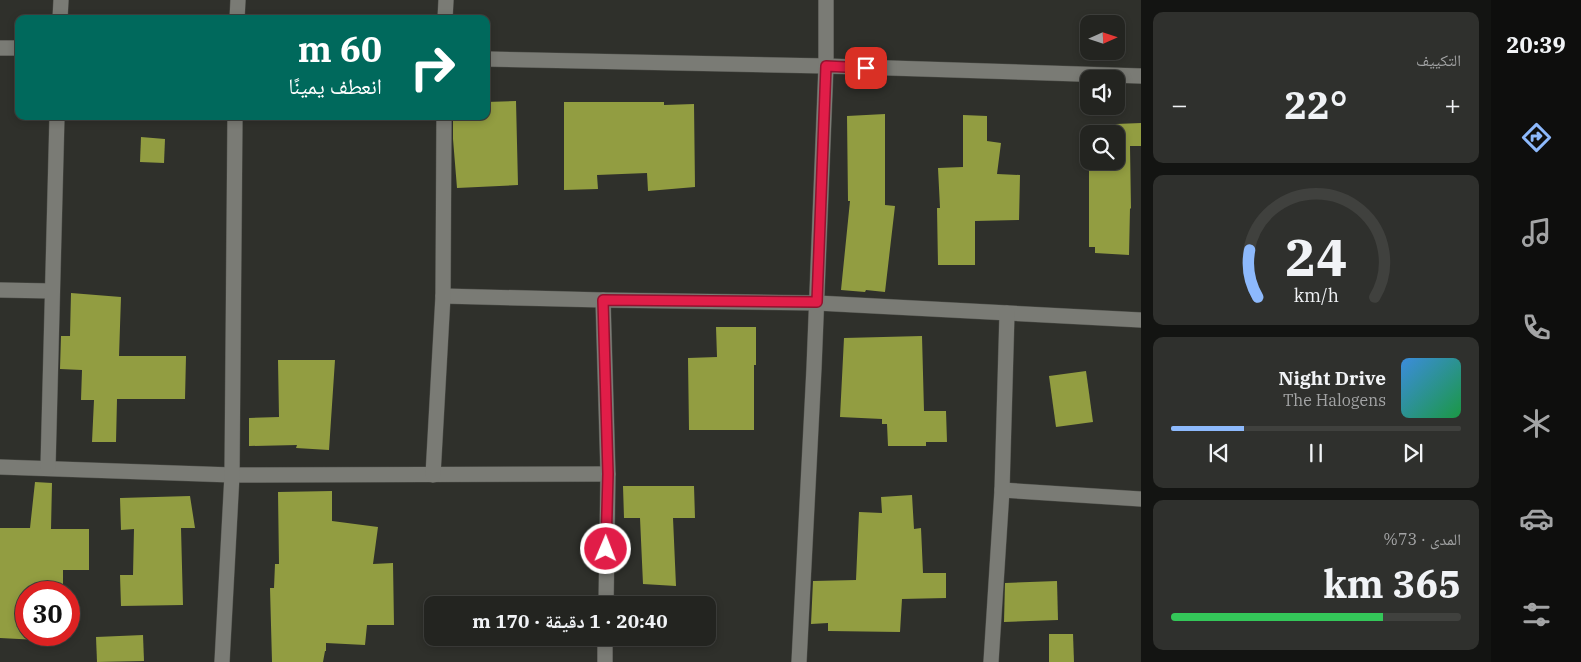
<!DOCTYPE html>
<html lang="ar">
<head>
<meta charset="utf-8">
<style>
	:root { --surface:#232420; --page:#2f302d; --text:#f1f3f6; --muted:#a3a4a5; --line:#40413e; --accent:#8db9fc }
	body { margin:0; font-family:"IBM Plex Serif","Noto Naskh Arabic",serif; background:var(--page); color:var(--text); direction:rtl; height:100vh; display:flex; flex-direction:column; font-size:19px; white-space:nowrap }
	* { box-sizing:border-box; margin:0 }
	p { font-size:16px; color:var(--muted) }
	.icon { flex:none; width:28px; height:28px; fill:none; stroke:currentColor; stroke-width:2; stroke-linecap:round; stroke-linejoin:round }
	.map { position:relative; flex:1; overflow:hidden; direction:ltr }
	.drawer { display:flex; flex-direction:column; gap:12px; padding:12px; background:#131412; width:350px }
	.drawer>* { flex:none }
	.top-card { position:absolute; left:15px; top:15px; width:475px; height:105px; border-radius:10px; box-shadow:0 2px 8px #0003,0 0 0 1px var(--line); direction:rtl; background:#00695c; color:#fff; overflow:hidden }
	.needle { width:32px; rotate:87deg }
	.fabs { position:absolute; left:1080px; top:15px; display:grid; gap:10px }
	.fabs a { display:grid; place-items:center; width:45px; height:45px; border-radius:10px; background:var(--surface); box-shadow:0 2px 8px #0003,0 0 0 1px var(--line); font-size:25px }
	.speed { position:absolute; left:15px; top:581px; display:flex; gap:10px; font-size:25px; font-weight:700; text-align:center }
	.speed>* { display:grid; place-content:center; width:65px; height:65px; border-radius:50%; background:var(--surface); box-shadow:0 2px 8px #0003,0 0 0 1px var(--line); line-height:1 }
	.speed .limit { border:8px solid #d22; background:#fff; color:#111 }
	.pin { position:absolute; display:grid; place-items:center; width:42px; height:42px; color:#fff; margin:-21px; border-radius:10px; box-shadow:0 2px 8px #0006 }
	.me { position:absolute; width:55px; margin:-28px; rotate:1deg; stroke-linejoin:round; filter:drop-shadow(0 0 4px #0008) }
	.turn { display:flex; align-items:center; gap:18px; height:105px; padding:0 25px; font-size:22px }
	.turn .icon { width:65px; height:65px; stroke-width:2.5 }
	.turn b { display:block; font-size:35px; line-height:42px }
	.big { font-size:38px; font-weight:700; line-height:1.1 }
	.drawer .tile { flex:1; display:flex; flex-direction:column; justify-content:center; gap:8px; min-width:0; padding:0 18px; border-radius:10px; background:var(--page) }
	.drawer .dial { align-items:center; gap:0 }
	.dial svg { height:130px; overflow:visible; fill:none; stroke:var(--line); stroke-width:7; stroke-linecap:round; text-anchor:middle }
	.dial text { fill:var(--text); stroke:none }
	.song { display:flex; align-items:center; gap:15px }
	.cover { width:60px; height:60px; border-radius:8px; background:linear-gradient(135deg,hsl(210 70% 55%),hsl(140 70% 35%)) }
	.played { height:5px; border-radius:2px; background:linear-gradient(90deg,var(--accent) 25%,var(--line) 25%) }
	.keys { display:flex; justify-content:space-around; direction:ltr }
	.heat { display:flex; justify-content:space-between; align-items:center; font-size:28px; direction:ltr }
	.charge { height:8px; border-radius:4px; background:linear-gradient(90deg,#34c759 73%,var(--line) 0) }
	.trip { position:absolute; left:424px; top:596px; width:292px; height:50px; border-radius:10px; background:var(--surface); box-shadow:0 2px 8px #0003,0 0 0 1px var(--line); font-weight:700; line-height:50px; text-align:center; direction:rtl }
	main { display:flex; flex:1; min-height:0 }
	.tab-bar { display:flex; flex-direction:column; width:90px; justify-content:space-around; align-items:center; background:#0e0e0d; color:var(--muted) }
	.tab-bar .icon { width:35px; height:35px }
	.tab-bar .active { color:var(--accent) }
	.tab-bar b { font-size:22px; color:var(--text) }
	.map>svg:first-child { display:block }
</style>
</head>
<body>
<main>
<nav class="tab-bar">
<b>20:39</b>
<svg class="icon active" aria-label="directions" viewBox="0 0 24 24"><path d="M12 3l9 9-9 9-9-9zM9 14v-3h6M13 9l2 2-2 2"/></svg>
<svg class="icon" aria-label="music" viewBox="0 0 24 24"><path d="M9 18V5l10-2v13"/><circle cx="6" cy="18" r="3"/><circle cx="16" cy="16" r="3"/></svg>
<svg class="icon" aria-label="phone" viewBox="0 0 24 24"><path d="M5 4h4l2 5-3 2q2 4 5 5l2-3 5 2v4C11 20 4 13 5 4z"/></svg>
<svg class="icon" aria-label="climate" viewBox="0 0 24 24"><path d="M12 3v18M4 7l16 10M4 17L20 7"/></svg>
<svg class="icon" aria-label="car" viewBox="0 0 24 24"><path d="M5 17H2v-5l4-1 3-4h7l3 4 3 1v5h-3M9 17h6M6 11h13"/><circle cx="7" cy="17" r="2"/><circle cx="17" cy="17" r="2"/></svg>
<svg class="icon" aria-label="filters" viewBox="0 0 24 24"><path d="M4 7h16M4 17h16"/><circle cx="9" cy="7" r="2"/><circle cx="15" cy="17" r="2"/></svg>
</nav>
<section class="drawer">
<div class="tile"><p>التكييف</p>
<div class="heat"><a>−</a><b class="big">22°</b><a>+</a></div>
</div>
<div class="tile dial"><svg viewBox="0 0 100 80">
<path d="M14 69A42 42 0 1 1 86 69"/>
<path d="M14 69A42 42 0 0 1 9 40" stroke="#8db9fc"/>
<text x="50" y="56" font-size="32" font-weight="700">24</text>
<text x="50" y="72" font-size="11">km/h</text>
</svg></div>
<div class="tile">
<div class="song"><i class="cover"></i><div><b>Night Drive</b><p>The Halogens</p></div></div>
<div class="played"></div>
<div class="keys"><svg class="icon" aria-label="previous" viewBox="0 0 24 24"><path d="M18 5L8 12l10 7zM5 5v14"/></svg><svg class="icon" aria-label="pause" viewBox="0 0 24 24"><path d="M8 5v14M16 5v14"/></svg><svg class="icon" aria-label="next" viewBox="0 0 24 24"><path d="M6 5l10 7-10 7zM19 5v14"/></svg></div>
</div>
<div class="tile"><p>المدى · 73%</p><b class="big">365 km</b><div class="charge"></div></div>
</section>
<div class="map">
<svg width="1141" height="662" viewBox="0 0 1141 662">
	<rect width="100%" height="100%" fill="#2f302b"/>
	<g fill="#929d41">
		<polygon points="516,101 518,185 457,188 453,139 453,116 486,116 486,102"/>
		<polygon points="564,102 664,102 664,105 694,104 695,187 648,191 647,173 597,175 598,189 564,190"/>
		<polygon points="885,114 885,205 895,206 885,292 866,290 865,292 841,290 850,201 848,201 847,116"/>
		<polygon points="963,115 987,116 987,141 1001,143 997,174 1020,175 1019,220 975,221 975,265 938,265 937,208 940,208 938,168 963,167"/>
		<polygon points="1141,123 1141,146 1130,146 1131,209 1130,208 1129,255 1095,253 1095,247 1089,247 1089,161 1116,161 1116,134 1091,134 1091,125"/>
		<polygon points="141,137 165,139 164,163 140,162"/>
		<polygon points="71,293 121,297 119,356 186,356 185,399 117,399 116,442 92,442 94,400 81,400 82,370 60,369 61,336 70,336"/>
		<polygon points="716,327 756,327 756,365 754,365 754,430 689,430 688,358 717,357"/>
		<polygon points="922,336 924,411 946,411 947,442 926,442 926,446 888,446 887,424 882,424 882,419 840,417 844,338"/>
		<polygon points="278,360 335,360 329,450 296,448 297,445 249,446 249,418 279,417"/>
		<polygon points="1086,371 1093,422 1056,427 1049,376"/>
		<polygon points="35,482 52,483 51,529 89,529 89,570 63,570 63,592 26,592 26,635 38,635 38,640 0,638 0,528 30,528"/>
		<polygon points="623,486 694,486 695,518 673,518 676,586 643,584 640,518 624,518"/>
		<polygon points="332,491 332,521 378,527 373,564 393,563 394,625 367,625 365,645 326,643 326,651 325,651 323,662 272,662 270,588 274,588 275,564 279,564 278,492"/>
		<polygon points="912,495 914,529 921,528 923,573 946,573 946,598 902,599 900,632 828,631 828,623 811,624 813,581 856,580 859,512 882,513 881,497"/>
		<polygon points="190,496 195,528 181,528 183,605 121,606 120,575 133,575 134,529 121,530 120,498"/>
		<polygon points="1057,581 1058,620 1004,622 1005,583"/>
		<polygon points="1049,634 1073,634 1074,662 1049,662"/>
		<polygon points="143,635 144,661 97,662 96,637"/>
	</g>
	<g fill="none" stroke-linecap="round" stroke-linejoin="round">
		<g stroke="#4c4d48" stroke-width="16">
			<g id="minor">
				<polyline points="60,19 61,0"/>
				<polyline points="237,19 238,0"/>
				<polyline points="445,19 446,0"/>
				<polyline points="0,48 19,48"/>
				<polyline points="486,59 826,66 1141,76"/>
				<polyline points="0,290 52,291"/>
				<polyline points="443,296 603,300 817,303 1141,320"/>
				<polyline points="603,300 608,474 606,605"/>
				<polyline points="0,467 232,475 608,474"/>
				<polyline points="48,467 57,116"/>
				<polyline points="433,475 443,296 444,116"/>
				<polyline points="1002,490 1141,499"/>
				<polyline points="222,662 232,475 235,116"/>
				<polyline points="605,662 605,638"/>
				<polyline points="799,662 814,368 826,66 826,0"/>
				<polyline points="991,662 1002,490 1007,313"/>
			</g>
		</g>
		<use href="#minor" stroke="#7a7b75" stroke-width="15"/>
	</g>
	<g fill="none" stroke-linecap="round" stroke-linejoin="round">
		<g stroke="#92132f" stroke-width="12">
			<polyline id="route" points="606,549 608,474 603,300 817,302 826,66 866,68"/>
		</g>
		<use href="#route" stroke="#e11d48" stroke-width="9"/>
	</g>
</svg>
<div class="fabs">
<a><svg class="needle" viewBox="-14 -14 28 28"><path d="M0-13l5 13h-10z" fill="#e53935"/><path d="M0 13l5-13h-10z" fill="#a3a4a5"/></svg></a>
<a><svg class="icon" aria-label="sound" viewBox="0 0 24 24"><path d="M4 9h4l5-4v14l-5-4H4zM17 9q2 3 0 6"/></svg></a>
<a><svg class="icon" aria-label="search" viewBox="0 0 24 24"><circle cx="10" cy="10" r="6"/><path d="M15 15l6 6"/></svg></a>
</div>
<div class="speed"><div class="limit">30</div></div>
<div class="pin" style="left:866px;top:68px;background:#d93025"><svg class="icon" aria-label="arrive" viewBox="0 0 24 24"><path d="M6 21V4h12l-3 4 3 4H6"/></svg></div>
<svg class="me" style="left:606px;top:549px" viewBox="-20 -20 40 40"><circle r="17" fill="#e11d48" stroke="#fff" stroke-width="3"/><path d="M0-11L8 9 0 5-8 9z" fill="#fff"/></svg>
<div class="trip">20:40 · 1 دقيقة · 170 m</div>
<div class="top-card">
<div class="turn"><svg class="icon" aria-label="right" viewBox="0 0 24 24"><path d="M7 20v-9h11M14 6l5 5-5 5"/></svg><div><b>60 m</b>انعطف يمينًا</div></div>
</div>
</div>
</main>
</body>
</html>
